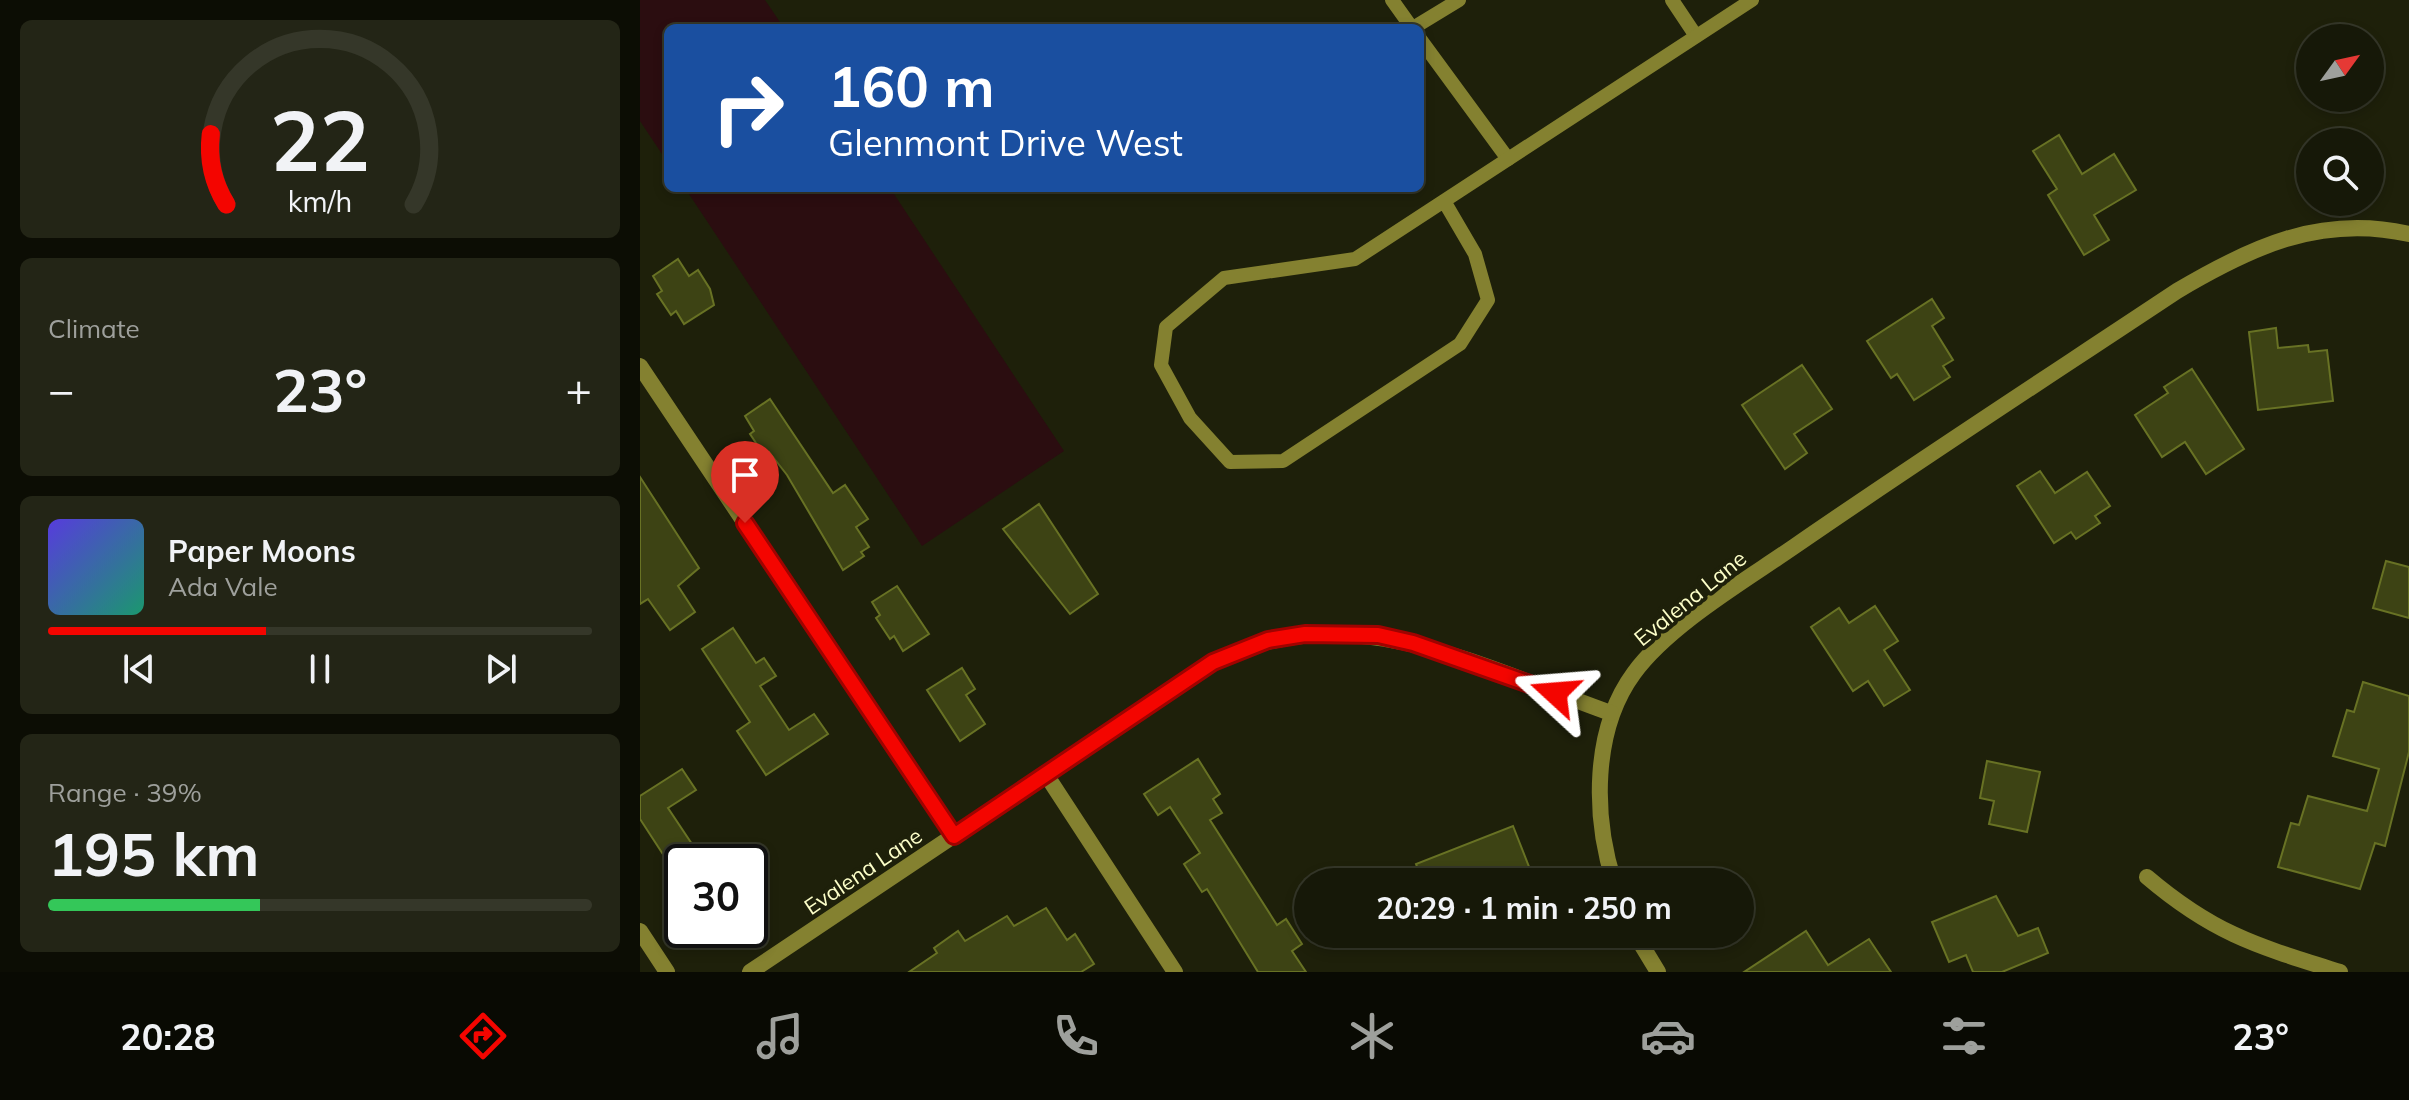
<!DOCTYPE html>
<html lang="en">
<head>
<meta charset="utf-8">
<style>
	:root { --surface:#161808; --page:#232516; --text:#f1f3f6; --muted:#9ea09c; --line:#353729; --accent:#f40500 }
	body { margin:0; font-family:Mulish,sans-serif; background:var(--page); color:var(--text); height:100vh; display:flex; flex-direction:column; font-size:30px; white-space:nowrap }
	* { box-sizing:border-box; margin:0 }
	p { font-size:26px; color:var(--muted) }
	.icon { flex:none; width:44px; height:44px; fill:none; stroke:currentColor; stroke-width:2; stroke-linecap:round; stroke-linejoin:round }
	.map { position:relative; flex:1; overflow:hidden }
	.side { display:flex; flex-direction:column; gap:20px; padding:20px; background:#0c0d04; width:640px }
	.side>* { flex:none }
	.banner { position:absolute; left:24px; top:24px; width:760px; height:168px; border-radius:12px; box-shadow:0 4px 12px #0003,0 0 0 2px var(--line); background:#1a4fa0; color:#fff; overflow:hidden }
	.needle { width:52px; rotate:57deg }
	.buttons { position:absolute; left:1656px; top:24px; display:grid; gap:16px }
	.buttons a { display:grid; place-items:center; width:88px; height:88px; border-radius:50%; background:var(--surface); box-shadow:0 4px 12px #0003,0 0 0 2px var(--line); font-size:40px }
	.speed { position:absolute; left:24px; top:844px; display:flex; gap:16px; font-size:40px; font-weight:700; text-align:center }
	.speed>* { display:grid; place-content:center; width:104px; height:104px; border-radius:50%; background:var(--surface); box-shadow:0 4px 12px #0003,0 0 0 2px var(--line); line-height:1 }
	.speed .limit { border:4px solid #111; border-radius:12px; background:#fff; color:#111 }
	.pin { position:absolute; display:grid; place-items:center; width:68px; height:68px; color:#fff; margin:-82px -34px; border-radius:50% 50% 50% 0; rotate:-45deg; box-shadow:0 0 8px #0007 }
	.pin .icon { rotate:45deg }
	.me { position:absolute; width:88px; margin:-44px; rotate:289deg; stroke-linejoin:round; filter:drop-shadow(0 0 6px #0008) }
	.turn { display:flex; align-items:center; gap:28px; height:168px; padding:0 32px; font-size:36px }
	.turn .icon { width:104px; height:104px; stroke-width:2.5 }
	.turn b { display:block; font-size:56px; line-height:68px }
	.big { font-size:60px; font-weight:700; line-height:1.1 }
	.side .widget { flex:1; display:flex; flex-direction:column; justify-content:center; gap:12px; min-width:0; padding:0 28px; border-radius:12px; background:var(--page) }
	.side .dial { align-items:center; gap:0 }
	.dial svg { height:208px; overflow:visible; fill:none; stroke:var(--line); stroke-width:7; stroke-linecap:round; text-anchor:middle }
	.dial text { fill:var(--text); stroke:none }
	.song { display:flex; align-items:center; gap:24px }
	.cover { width:96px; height:96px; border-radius:12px; background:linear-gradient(135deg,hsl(250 70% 55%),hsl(160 70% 35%)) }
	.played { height:8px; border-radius:4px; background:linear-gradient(90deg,var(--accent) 40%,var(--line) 40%) }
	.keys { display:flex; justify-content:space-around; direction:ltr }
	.heat { display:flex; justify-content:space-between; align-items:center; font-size:44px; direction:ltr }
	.charge { height:12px; border-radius:6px; background:linear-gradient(90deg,#34c759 39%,var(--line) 0) }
	.trip { position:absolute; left:654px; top:868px; width:460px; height:80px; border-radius:40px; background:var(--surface); box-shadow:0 4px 12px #0003,0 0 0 2px var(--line); font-weight:700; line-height:80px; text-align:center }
	.tabs { display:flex; height:128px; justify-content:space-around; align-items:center; background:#090a03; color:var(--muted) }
	.tabs .icon { width:56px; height:56px }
	.tabs .active { color:var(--accent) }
	.tabs b { font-size:36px; color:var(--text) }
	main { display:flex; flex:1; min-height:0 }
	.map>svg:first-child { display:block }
</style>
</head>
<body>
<main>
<section class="side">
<div class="widget dial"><svg viewBox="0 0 100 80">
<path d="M14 69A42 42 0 1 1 86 69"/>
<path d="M14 69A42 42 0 0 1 8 42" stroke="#f40500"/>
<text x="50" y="56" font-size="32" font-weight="700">22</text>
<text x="50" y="72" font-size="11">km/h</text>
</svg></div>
<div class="widget"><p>Climate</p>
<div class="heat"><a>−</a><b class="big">23°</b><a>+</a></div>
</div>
<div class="widget">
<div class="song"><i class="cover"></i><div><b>Paper Moons</b><p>Ada Vale</p></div></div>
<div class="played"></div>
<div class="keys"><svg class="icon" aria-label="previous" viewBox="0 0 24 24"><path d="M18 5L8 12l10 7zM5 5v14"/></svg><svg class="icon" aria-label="pause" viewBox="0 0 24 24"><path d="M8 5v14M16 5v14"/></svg><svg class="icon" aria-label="next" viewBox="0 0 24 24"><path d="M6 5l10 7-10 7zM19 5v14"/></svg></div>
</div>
<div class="widget"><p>Range · 39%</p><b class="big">195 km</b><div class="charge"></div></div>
</section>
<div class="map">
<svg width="1769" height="972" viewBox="0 0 1769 972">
	<rect width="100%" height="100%" fill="#1e200a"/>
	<g fill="#2b0d10">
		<polygon points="0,0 125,0 144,28 28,28 28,163 0,121"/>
		<polygon points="45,188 250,188 424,451 282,546"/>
	</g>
	<g fill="#3d4314" stroke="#687224" stroke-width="2">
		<polygon points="1419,135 1442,174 1474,154 1496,190 1454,215 1469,240 1444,255 1408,195 1417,189 1393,151"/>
		<polygon points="38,259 49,276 58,270 70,289 74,305 44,324 36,311 31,315 17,294 22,291 13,276"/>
		<polygon points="1292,299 1304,318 1292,326 1313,360 1303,366 1310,377 1274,400 1257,374 1251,378 1227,341"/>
		<polygon points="1636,328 1638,348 1668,345 1669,352 1687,350 1693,401 1618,410 1609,332"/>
		<polygon points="1162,365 1192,409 1154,434 1167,453 1145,469 1102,405"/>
		<polygon points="1552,369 1604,449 1566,474 1545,442 1522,457 1495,415 1528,393 1524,387"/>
		<polygon points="130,399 193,493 205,485 228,519 216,527 229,547 221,552 224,556 203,570 147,475 129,452 124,455 110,434 114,431 105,416"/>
		<polygon points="1400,471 1415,493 1447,472 1470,506 1455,516 1460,523 1436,539 1431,532 1414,543 1377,486"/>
		<polygon points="0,477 59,568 38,586 55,612 30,630 8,599 0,604"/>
		<polygon points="399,504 458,594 430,614 363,529"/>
		<polygon points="1746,561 1769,567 1769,618 1733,608"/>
		<polygon points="257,586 289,634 263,651 254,636 250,639 236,618 240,615 232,602"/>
		<polygon points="1235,606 1258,641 1244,650 1270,690 1244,706 1228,681 1213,691 1171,627 1199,608 1209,623"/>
		<polygon points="93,628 116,663 124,658 136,676 120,686 149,730 174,714 188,734 126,775 97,731 110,722 62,649"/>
		<polygon points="322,668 335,689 326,695 345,724 320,741 287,690"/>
		<polygon points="1723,682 1769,696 1769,752 1745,846 1735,843 1720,889 1638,867 1651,823 1659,825 1668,796 1727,811 1739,769 1693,756 1707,710 1714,712"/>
		<polygon points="558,759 580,794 573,799 582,813 570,820 637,925 646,919 662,944 652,951 666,972 618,972 567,889 562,892 544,864 560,853 530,807 518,815 504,794"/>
		<polygon points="1347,761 1400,772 1387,832 1349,824 1354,801 1340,798"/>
		<polygon points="42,769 56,790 28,808 64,862 28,862 0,819 0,796"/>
		<polygon points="873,826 895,882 783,882 776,864"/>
		<polygon points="1356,896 1378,936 1398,928 1408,953 1362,972 1333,972 1326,955 1309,962 1292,922"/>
		<polygon points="406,908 427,940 435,934 454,964 441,972 269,972 297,953 294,948 318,931 325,941 367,916 374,926"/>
		<polygon points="1166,931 1188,965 1229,939 1251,972 1104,972"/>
	</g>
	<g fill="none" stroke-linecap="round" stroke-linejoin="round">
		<g stroke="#848130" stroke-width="14">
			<polyline points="752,0 772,28"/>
			<polyline points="1032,0 1056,36"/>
			<polyline points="773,28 819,0"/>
			<polyline points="780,39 868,159"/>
			<polyline points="804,201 835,254 848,300 820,344 643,461 590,462 550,418 521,365 526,327 584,278 715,259 1112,0"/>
		</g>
		<g stroke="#848130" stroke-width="16">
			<polyline points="0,366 314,836"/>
			<polyline points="407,776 535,972"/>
			<path d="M1507 877C1574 934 1617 946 1700 972"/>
			<path d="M974 882C953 816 952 730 994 673 1029 625 1106 580 1155 546 1281 459 1409 376 1537 291 1611 247 1681 214 1769 234"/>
			<polyline points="0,931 27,972"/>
			<polyline points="995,934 1018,972"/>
			<path d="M110 972 573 662C708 594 841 667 971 713"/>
		</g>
	</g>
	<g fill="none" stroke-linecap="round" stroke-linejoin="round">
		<g stroke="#9f0300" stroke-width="20">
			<polyline id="route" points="105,523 314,836 573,662 628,640 665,634 738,635 773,643 915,693"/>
		</g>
		<use href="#route" stroke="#f40500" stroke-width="14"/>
	</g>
	<g text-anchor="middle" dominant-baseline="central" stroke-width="8" stroke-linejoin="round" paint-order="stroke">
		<g font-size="22" fill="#fdffc9" stroke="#1e200a">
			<text transform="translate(1050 598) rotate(-39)">Evalena Lane</text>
			<text transform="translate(223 871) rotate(-34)">Evalena Lane</text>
		</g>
	</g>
</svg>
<div class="buttons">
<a><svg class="needle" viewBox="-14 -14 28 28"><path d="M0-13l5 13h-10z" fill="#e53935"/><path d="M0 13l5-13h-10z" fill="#9ea09c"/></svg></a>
<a><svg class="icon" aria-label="search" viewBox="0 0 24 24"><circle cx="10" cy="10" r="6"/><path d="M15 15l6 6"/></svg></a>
</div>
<div class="speed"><div class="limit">30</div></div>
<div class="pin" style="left:105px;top:523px;background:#d93025"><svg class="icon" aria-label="arrive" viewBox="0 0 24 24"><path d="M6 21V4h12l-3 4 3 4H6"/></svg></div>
<svg class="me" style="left:915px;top:693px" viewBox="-20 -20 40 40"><path d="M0-17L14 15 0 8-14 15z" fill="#f40500" stroke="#fff" stroke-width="4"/></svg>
<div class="trip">20:29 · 1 min · 250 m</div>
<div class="banner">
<div class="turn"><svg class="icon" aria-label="right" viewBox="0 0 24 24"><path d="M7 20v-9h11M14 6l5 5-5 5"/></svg><div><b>160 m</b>Glenmont Drive West</div></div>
</div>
</div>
</main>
<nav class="tabs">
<b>20:28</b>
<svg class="icon active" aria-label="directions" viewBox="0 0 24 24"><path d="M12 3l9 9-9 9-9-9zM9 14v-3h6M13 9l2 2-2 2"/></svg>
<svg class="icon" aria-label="music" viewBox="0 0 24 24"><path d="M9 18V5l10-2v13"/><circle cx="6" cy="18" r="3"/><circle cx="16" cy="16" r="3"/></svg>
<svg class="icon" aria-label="phone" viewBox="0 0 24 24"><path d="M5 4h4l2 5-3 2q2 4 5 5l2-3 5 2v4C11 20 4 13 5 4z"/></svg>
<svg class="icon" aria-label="climate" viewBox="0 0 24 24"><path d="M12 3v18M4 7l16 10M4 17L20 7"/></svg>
<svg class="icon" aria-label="car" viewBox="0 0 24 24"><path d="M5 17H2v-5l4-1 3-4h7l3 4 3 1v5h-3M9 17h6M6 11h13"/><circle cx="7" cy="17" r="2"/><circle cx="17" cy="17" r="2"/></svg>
<svg class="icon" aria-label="filters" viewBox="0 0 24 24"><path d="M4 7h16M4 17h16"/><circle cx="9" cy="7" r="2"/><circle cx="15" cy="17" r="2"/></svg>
<b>23°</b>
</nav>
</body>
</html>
